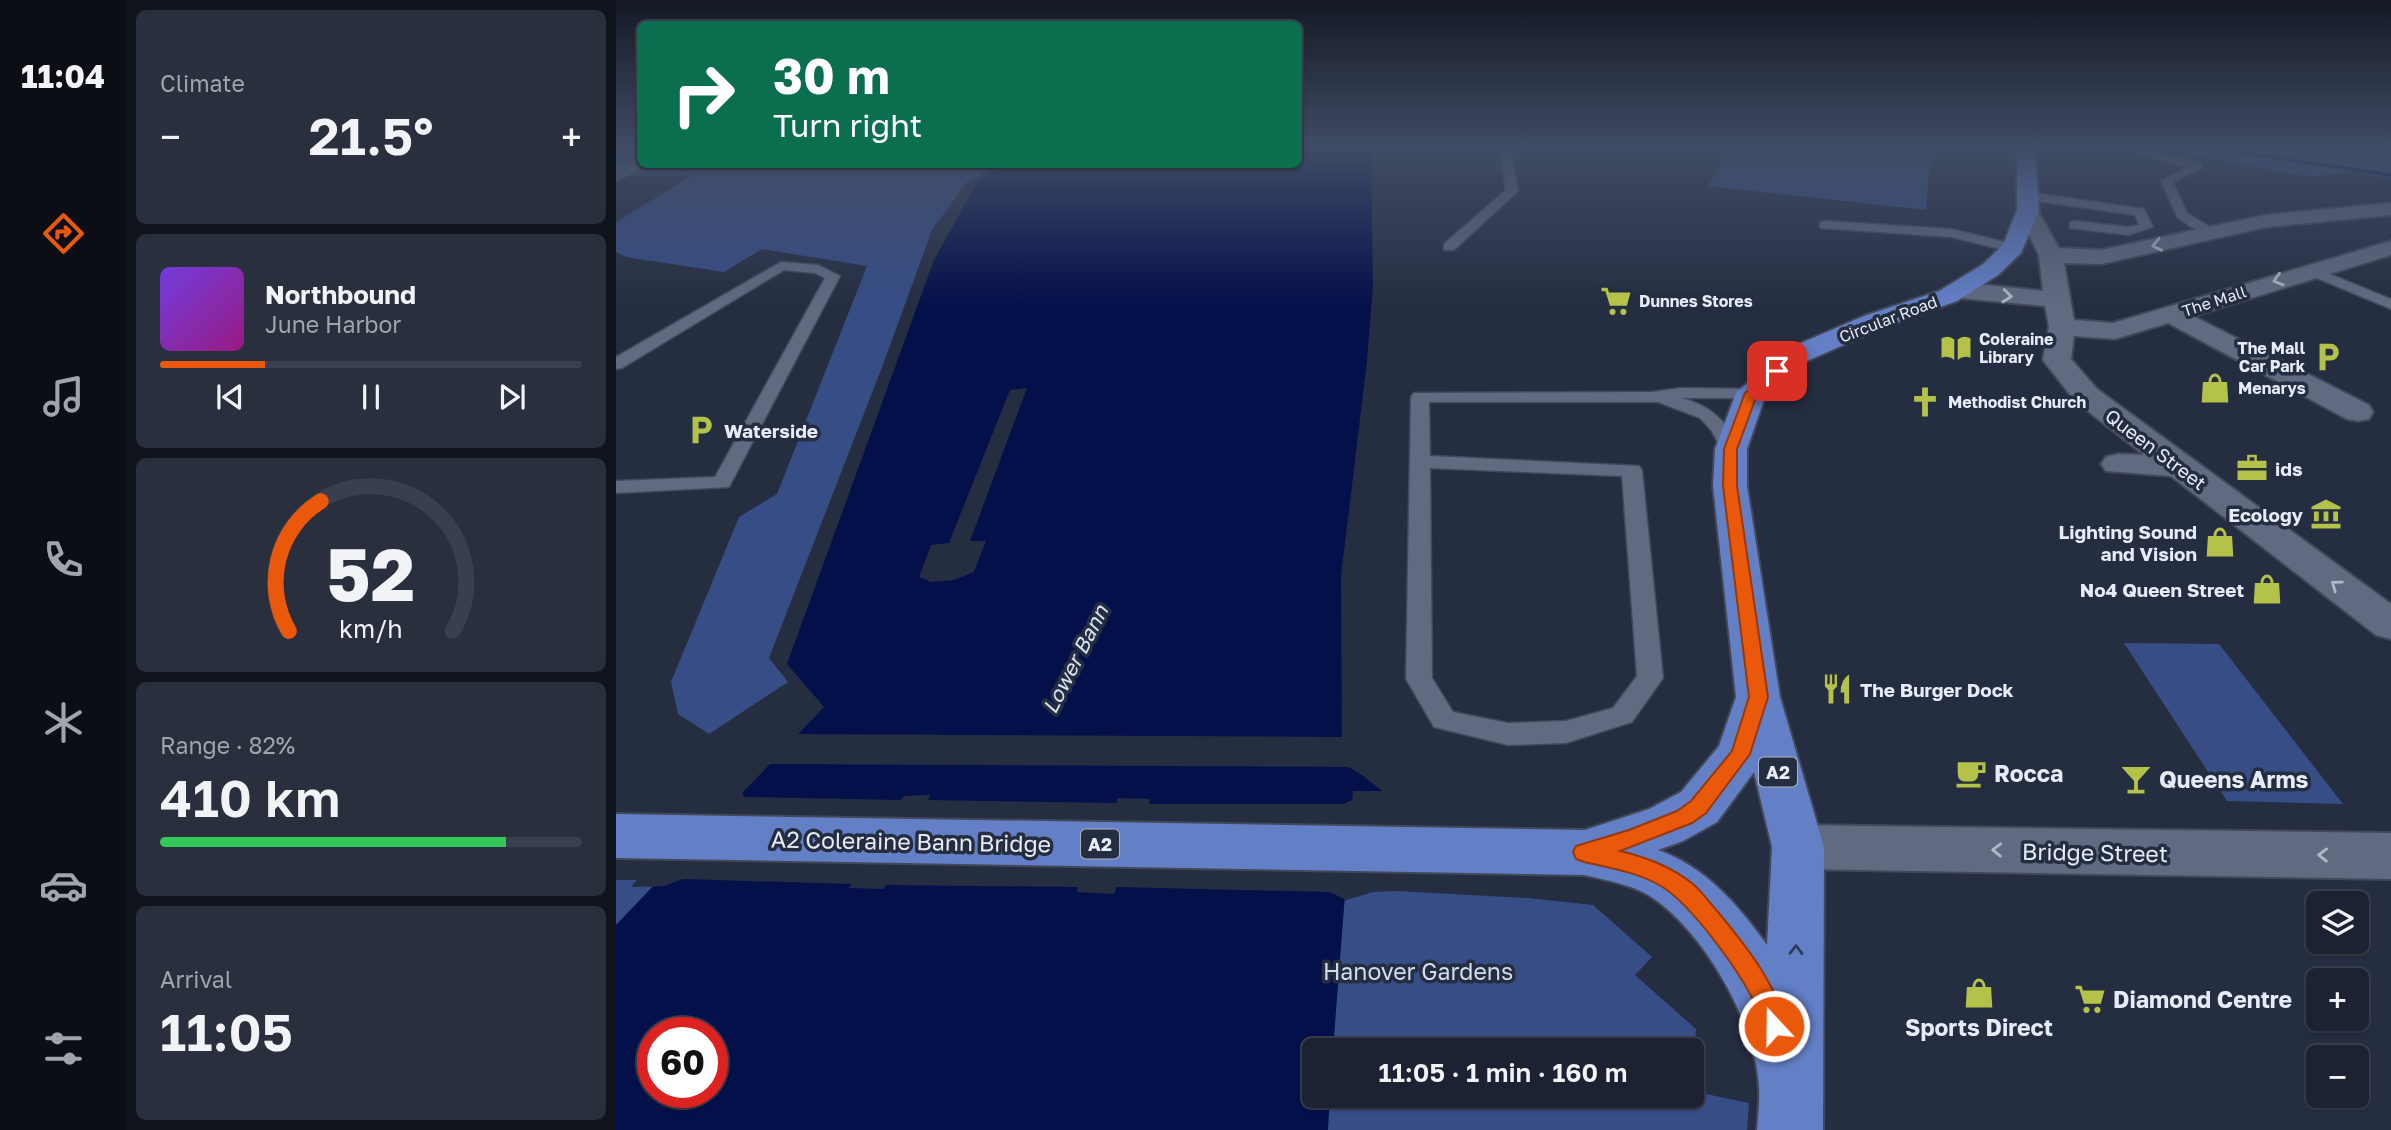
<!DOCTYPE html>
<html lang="en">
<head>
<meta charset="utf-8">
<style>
	:root { --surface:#1c2231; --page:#292f3d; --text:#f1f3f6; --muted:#a0a4ab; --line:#3a3f4d; --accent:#ea580c }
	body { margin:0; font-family:"Golos Text",sans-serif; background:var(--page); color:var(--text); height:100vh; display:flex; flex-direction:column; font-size:26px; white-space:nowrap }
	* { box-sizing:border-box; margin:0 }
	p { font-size:23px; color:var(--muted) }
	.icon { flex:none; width:38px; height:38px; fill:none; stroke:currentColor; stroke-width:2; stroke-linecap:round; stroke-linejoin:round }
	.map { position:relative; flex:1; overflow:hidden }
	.sheet { display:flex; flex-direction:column; gap:10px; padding:10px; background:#0f131b; width:490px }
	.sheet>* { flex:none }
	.hud { position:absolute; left:21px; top:21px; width:665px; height:147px; border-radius:10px; box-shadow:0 2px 5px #0004,0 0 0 2px var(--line); background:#0b6e4f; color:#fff; overflow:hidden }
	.controls { position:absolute; left:1690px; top:891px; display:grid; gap:14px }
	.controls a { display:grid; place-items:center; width:63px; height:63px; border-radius:10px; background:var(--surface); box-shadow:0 2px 5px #0004,0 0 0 2px var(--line); font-size:35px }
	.speed { position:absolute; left:21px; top:1017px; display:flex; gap:14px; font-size:35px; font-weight:700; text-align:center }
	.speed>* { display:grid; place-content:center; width:91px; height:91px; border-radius:50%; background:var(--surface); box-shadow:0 2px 5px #0004,0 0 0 2px var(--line); line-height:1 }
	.speed .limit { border:10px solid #d22; background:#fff; color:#111 }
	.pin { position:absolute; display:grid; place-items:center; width:60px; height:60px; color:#fff; margin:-30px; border-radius:14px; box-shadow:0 4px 10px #0006 }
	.me { position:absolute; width:77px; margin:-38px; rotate:339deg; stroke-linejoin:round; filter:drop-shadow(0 0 5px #0008) }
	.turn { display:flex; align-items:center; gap:24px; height:147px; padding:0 21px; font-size:32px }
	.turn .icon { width:91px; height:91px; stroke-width:2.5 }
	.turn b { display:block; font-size:49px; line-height:60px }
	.big { font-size:52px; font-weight:600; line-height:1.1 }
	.sheet .widget { flex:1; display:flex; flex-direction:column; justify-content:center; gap:10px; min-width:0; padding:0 24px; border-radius:10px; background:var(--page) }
	.sheet .dial { align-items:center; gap:0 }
	.dial svg { height:182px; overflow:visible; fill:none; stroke:var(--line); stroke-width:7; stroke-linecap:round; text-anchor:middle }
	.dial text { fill:var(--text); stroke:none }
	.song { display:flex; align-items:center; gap:21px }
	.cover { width:84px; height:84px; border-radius:10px; background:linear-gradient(135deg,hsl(260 70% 55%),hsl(310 70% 35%)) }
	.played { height:7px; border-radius:4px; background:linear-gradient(90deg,var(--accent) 25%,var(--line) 25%) }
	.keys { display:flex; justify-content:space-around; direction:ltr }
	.heat { display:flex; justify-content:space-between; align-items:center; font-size:38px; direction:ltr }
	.charge { height:10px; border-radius:5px; background:linear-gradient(90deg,#34c759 82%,var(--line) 0) }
	.trip { position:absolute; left:686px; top:1038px; width:402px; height:70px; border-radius:10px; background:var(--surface); box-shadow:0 2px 5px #0004,0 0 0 2px var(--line); font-weight:600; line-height:70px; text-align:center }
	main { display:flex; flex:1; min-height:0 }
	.menu { display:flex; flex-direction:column; width:126px; justify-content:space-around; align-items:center; background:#0b0e14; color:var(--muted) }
	.menu .icon { width:49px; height:49px }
	.menu .current { color:var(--accent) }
	.menu b { font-size:32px; color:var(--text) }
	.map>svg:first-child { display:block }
</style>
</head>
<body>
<main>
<nav class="menu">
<b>11:04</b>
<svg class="icon current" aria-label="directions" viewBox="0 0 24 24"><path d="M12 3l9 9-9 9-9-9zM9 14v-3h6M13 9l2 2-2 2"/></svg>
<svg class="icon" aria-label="music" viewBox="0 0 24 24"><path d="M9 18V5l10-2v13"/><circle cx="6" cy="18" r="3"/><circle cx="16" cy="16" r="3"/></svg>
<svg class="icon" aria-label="phone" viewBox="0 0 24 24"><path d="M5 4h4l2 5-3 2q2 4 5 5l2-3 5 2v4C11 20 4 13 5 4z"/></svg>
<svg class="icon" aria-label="climate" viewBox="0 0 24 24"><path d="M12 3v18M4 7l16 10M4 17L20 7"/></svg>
<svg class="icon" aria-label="car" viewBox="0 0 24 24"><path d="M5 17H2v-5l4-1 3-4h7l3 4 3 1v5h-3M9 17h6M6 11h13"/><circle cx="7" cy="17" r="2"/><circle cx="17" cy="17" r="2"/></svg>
<svg class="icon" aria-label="filters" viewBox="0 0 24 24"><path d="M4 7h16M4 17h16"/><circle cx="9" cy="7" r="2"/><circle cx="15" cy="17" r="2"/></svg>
</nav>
<section class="sheet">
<div class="widget"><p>Climate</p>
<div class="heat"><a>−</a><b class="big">21.5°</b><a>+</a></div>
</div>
<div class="widget">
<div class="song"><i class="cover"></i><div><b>Northbound</b><p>June Harbor</p></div></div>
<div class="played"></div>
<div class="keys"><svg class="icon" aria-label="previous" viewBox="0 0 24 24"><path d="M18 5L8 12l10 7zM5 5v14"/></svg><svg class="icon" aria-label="pause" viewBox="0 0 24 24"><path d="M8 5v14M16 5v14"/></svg><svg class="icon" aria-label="next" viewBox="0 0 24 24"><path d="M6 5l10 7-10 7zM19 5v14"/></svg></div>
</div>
<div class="widget dial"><svg viewBox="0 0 100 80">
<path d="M14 69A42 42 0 1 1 86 69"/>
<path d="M14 69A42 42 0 0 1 28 12" stroke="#ea580c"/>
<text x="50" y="56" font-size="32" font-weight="700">52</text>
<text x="50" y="72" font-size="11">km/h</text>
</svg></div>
<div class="widget"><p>Range · 82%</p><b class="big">410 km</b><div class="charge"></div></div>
<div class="widget"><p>Arrival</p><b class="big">11:05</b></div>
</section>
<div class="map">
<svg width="1775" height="1130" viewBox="0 0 1775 1130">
	<rect width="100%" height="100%" fill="#252d41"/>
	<g fill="#364d86">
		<polygon points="0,148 24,148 24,164 381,165 351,182 316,230 268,362 153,658 172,682 93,734 62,714 55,682 123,517 161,494 251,266 146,249 108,272 10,257 0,252 0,222 77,175 0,176"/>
		<polygon points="1115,148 1315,148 1310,210 1092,186"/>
		<polygon points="1543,148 1775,148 1775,179 1738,172 1700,176 1680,175"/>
		<polygon points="1508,643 1603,644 1727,804 1611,801"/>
		<polygon points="0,880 21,880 15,887 48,886 0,951"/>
		<polygon points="780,891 912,898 977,905 1036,957 1019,975 1080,1029 1076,1085 1076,1050 698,1050 698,1096 1076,1096 1076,1091 1133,1103 1131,1130 658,1130 714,892 727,901 757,892"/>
	</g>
	<path fill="#04104a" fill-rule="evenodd" d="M683 148H755L757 285 751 361 725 576 726 763 772 791H737L717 1050H698V1096H714L712 1130H0V925L208 707 171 664 318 260 363 179 394 165 682 164ZM37 1032H96V1092H37Z"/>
	<g fill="#252d41">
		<polygon points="411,388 354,541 370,541 358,572 338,580 315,582 303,577 315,545 333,543 394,390"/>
		<polygon points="178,734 729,737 730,761 776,790 770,794 736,767 154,764 126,793 129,797 285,800 288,796 314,795 312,800 500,803 502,798 534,799 533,804 727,804 740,798 730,900 714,892 501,887 498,894 461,892 462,887 270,885 267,889 233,888 235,884 67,879 48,886 31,887"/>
	</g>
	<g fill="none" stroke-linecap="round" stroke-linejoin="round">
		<polygon fill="#04104a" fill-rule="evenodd" points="1587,148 1604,148 1775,173 1775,177"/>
		<g stroke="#424859" stroke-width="3">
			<g id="lane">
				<polygon points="884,148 894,148 902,191 838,250 828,250 828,244 890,190"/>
				<polygon points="1507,148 1525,148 1585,164 1585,168 1557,182 1571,213 1599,230 1599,236 1589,236 1562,218 1545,181 1571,167"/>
				<polygon points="1411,192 1528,209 1537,227 1512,235 1454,228 1454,222 1459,221 1512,227 1523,225 1519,215 1407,199 1407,193"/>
				<polygon points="1209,221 1335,229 1402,245 1404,248 1397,252 1335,237 1204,228 1204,222"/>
				<polygon points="165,262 202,265 224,276 113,487 0,493 0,481 99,477 209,278 199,273 168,270 6,368 0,369 0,357"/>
				<polygon points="1694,266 1775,299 1775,309 1689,273 1689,267"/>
				<path d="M1065 388 1141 389 1144 393 1141 397 1135 398H1065C1096 406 1110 421 1125 449L1122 453H1108L1095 430 1084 418 1042 402H813L814 456 1023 466 1026 470 1047 678 1016 722 950 743 892 745 818 727 790 679 795 397 798 393 1036 392ZM814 468 1006 476 1021 676 997 708 950 721 892 723 837 712 816 678Z"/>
			</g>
		</g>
		<g stroke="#424859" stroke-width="4">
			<g id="street">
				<polygon points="24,157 24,164 32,164 31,167 0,180 0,167"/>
				<polygon points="1775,203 1775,215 1650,227 1485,264 1448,263 1458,320 1497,323 1775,241 1775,255 1577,316 1753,405 1757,412 1753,419 1742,421 1731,419 1552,323 1499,339 1458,336 1455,359 1481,389 1775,604 1775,639 1760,635 1555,476 1490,471 1485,464 1490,457 1502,454 1528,455 1459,401 1427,360 1433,326 1429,306 1343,298 1334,295 1330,290 1334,285 1343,282 1427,291 1423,255 1401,210 1405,206 1419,206 1443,248 1485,250 1650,215"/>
				<polygon points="1182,825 1775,833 1775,879 1182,869 1164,863 1156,847 1164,831"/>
			</g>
		</g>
		<g stroke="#424859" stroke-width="4">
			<path id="primary" d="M1401 148H1419L1423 210 1405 253 1382 275 1341 301 1266 328 1191 361 1149 397 1131 449V486L1164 697 1208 847 1207 1130H1141C1142 1116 1144 1101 1143 1087 1140 1023 1088 931 1034 896 1014 884 990 880 968 875L0 858V814L969 830 1033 809 1065 792 1103 746 1120 697 1097 486 1099 449 1120 393 1171 349 1248 316 1323 291 1366 265 1387 245 1401 210ZM1138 772 1156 847 1151 945C1122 905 1090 867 1042 850L1067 841 1101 822Z"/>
		</g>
		<use href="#lane" fill="#606a80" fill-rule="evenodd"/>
		<use href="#street" fill="#606a80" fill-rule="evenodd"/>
		<use href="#primary" fill="#637fc6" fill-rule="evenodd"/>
	</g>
	<defs><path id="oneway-chevron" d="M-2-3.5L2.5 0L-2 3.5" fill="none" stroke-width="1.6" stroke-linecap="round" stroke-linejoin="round" transform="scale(1.75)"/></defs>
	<g stroke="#b0b7c7">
		<use href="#oneway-chevron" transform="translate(1541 245) rotate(168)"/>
		<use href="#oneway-chevron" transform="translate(1662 280) rotate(163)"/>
		<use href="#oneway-chevron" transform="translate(1391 296) rotate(6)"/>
		<use href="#oneway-chevron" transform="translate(1720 585) rotate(-144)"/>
		<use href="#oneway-chevron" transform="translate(1381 850) rotate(-179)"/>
		<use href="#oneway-chevron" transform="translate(1707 855) rotate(-179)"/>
	</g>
	<use stroke="#313d5c" href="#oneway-chevron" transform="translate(1180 950) rotate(-89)"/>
	<linearGradient id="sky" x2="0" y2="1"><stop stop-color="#141924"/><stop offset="0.48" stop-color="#404c65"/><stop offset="1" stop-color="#404c65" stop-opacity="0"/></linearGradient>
	<rect width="1775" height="306" fill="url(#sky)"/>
	<path fill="#ea580c" stroke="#983908" stroke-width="2" d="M1161 367 1167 371 1141 395 1121 449V486L1152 697 1134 754 1090 813 1076 823 1004 851C1030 857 1056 867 1077 884 1086 892 1094 903 1102 912 1131 947 1158 981 1171 1026L1167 1034 1158 1038 1149 1034C1146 1026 1144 1017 1141 1009 1128 976 1075 904 1045 886 1021 872 994 868 968 862L960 859 957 852 960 846 1013 830 1061 811 1075 801 1116 751 1133 697 1107 486 1108 449 1129 393Z"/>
	<defs>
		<g id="supermarket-bare" transform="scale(2.415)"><path d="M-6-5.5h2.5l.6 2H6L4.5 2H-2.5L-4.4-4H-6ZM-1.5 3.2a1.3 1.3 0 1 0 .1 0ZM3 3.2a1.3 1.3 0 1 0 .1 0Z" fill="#b4c24a" stroke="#252d41" stroke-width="2.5" paint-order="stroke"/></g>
		<g id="library-bare" transform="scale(2.415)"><path d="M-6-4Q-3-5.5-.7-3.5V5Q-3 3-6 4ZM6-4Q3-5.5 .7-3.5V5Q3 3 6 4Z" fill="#b4c24a" stroke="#252d41" stroke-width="2.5" paint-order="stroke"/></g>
		<g id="parking-bare" transform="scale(2.415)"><path d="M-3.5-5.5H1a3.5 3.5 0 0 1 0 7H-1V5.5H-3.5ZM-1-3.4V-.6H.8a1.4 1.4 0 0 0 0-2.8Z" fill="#b4c24a" stroke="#252d41" stroke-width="2.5" paint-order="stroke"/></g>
		<g id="shop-bare" transform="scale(2.415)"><path d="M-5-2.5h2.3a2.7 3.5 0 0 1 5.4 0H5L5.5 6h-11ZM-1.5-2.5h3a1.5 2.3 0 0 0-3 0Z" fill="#b4c24a" stroke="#252d41" stroke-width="2.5" paint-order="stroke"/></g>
		<g id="church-bare" transform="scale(2.415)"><path d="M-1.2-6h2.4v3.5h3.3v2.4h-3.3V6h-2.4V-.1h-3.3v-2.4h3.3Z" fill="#b4c24a" stroke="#252d41" stroke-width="2.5" paint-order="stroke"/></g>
		<g id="office-bare" transform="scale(2.415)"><path d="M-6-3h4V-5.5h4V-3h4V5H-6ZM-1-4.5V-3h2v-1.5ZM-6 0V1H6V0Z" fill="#b4c24a" stroke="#252d41" stroke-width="2.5" paint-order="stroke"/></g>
		<g id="museum-bare" transform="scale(2.415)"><path d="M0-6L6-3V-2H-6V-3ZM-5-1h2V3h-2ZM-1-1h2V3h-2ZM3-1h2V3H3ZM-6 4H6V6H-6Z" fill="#b4c24a" stroke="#252d41" stroke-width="2.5" paint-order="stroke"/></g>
		<g id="restaurant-bare" transform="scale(2.415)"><path d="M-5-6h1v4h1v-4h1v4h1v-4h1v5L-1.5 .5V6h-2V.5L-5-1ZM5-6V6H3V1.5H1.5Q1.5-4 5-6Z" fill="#b4c24a" stroke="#252d41" stroke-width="2.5" paint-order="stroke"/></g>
		<g id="cafe-bare" transform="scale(2.415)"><path d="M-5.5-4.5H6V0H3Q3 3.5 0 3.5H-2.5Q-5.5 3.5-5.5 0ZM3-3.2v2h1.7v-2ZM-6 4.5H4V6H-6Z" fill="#b4c24a" stroke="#252d41" stroke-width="2.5" paint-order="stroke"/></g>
		<g id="bar-bare" transform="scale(2.415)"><path d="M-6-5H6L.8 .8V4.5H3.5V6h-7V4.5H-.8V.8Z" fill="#b4c24a" stroke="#252d41" stroke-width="2.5" paint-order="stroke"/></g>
	</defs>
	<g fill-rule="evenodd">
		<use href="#supermarket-bare" x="1000" y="301"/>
		<use href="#library-bare" x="1340" y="348"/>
		<use href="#parking-bare" x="1712" y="357"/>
		<use href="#shop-bare" x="1599" y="388"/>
		<use href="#church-bare" x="1309" y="402"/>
		<use href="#parking-bare" x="85" y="430"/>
		<use href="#office-bare" x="1636" y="468"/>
		<use href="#museum-bare" x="1710" y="514"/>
		<use href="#shop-bare" x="1604" y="542"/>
		<use href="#shop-bare" x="1651" y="589"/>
		<use href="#restaurant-bare" x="1221" y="689"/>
		<use href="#cafe-bare" x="1355" y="773"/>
		<use href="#bar-bare" x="1520" y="779"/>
		<use href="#shop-bare" x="1363" y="993"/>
		<use href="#supermarket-bare" x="1474" y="999"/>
	</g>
	<g text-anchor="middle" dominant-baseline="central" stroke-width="7" stroke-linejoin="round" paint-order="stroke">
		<g font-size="16" font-weight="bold" fill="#e5ebf7" stroke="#252d41" text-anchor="start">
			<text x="1023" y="301">Dunnes Stores</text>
			<text x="1363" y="339">Coleraine<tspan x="1363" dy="18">Library</tspan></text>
			<text x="1689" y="348" text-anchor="end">The Mall<tspan x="1689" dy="18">Car Park</tspan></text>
			<text x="1622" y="388">Menarys</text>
			<text x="1332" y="402">Methodist Church</text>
		</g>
		<g font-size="16" fill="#e5ebf7" stroke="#252d41">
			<text transform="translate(1598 301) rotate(-18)">The Mall</text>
			<text transform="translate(1272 319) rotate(-21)">Circular Road</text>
		</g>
		<g fill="#252d41" stroke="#abb2c0" stroke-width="2">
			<rect x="1143" y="757.5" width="38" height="29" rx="5"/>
			<rect x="465" y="829.5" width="38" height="29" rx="5"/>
		</g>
		<g font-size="18" font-weight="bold" fill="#e5ebf7">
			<text x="1162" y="772">A2</text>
			<text x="484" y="844">A2</text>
		</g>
		<g font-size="19" font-weight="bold" fill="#e5ebf7" stroke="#252d41" text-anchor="start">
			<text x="108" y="430">Waterside</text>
			<text x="1659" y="468">ids</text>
			<text x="1687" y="514" text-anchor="end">Ecology</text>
			<text x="1581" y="531" text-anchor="end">Lighting Sound<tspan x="1581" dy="22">and Vision</tspan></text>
			<text x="1628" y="589" text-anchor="end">No4 Queen Street</text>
			<text x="1244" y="689">The Burger Dock</text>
		</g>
		<g font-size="19" fill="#e5ebf7" stroke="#252d41">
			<text transform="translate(1540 449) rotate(37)">Queen Street</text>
		</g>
		<g font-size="21" font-style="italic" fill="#d9e1f4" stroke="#252d41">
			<text transform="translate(459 659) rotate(-63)">Lower Bann</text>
		</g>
		<g font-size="23" font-weight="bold" fill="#e5ebf7" stroke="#252d41" text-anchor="start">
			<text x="1378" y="773">Rocca</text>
			<text x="1543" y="779">Queens Arms</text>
			<text x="1497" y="999">Diamond Centre</text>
			<text x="1363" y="1027" text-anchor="middle">Sports Direct</text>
		</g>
		<g font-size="23" fill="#e5ebf7" stroke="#252d41">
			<text transform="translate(295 841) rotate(1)">A2 Coleraine Bann Bridge</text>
			<text transform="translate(1479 852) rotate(1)">Bridge Street</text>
		</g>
		<g font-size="23" fill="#d4dcef" stroke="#252d41">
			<text x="802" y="971">Hanover Gardens</text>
		</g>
	</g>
</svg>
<div class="controls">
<a><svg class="icon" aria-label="layers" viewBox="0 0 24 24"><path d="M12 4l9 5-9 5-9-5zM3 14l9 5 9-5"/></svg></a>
<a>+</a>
<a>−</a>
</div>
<div class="speed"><div class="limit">60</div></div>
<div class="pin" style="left:1161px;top:371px;background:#d93025"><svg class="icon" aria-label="arrive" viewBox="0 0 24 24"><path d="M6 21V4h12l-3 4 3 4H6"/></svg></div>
<svg class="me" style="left:1158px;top:1026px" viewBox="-20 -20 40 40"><circle r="17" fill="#ea580c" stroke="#fff" stroke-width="3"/><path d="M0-11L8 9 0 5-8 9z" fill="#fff"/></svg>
<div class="trip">11:05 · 1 min · 160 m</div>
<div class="hud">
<div class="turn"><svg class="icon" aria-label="right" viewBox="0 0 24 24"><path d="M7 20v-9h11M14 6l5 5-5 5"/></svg><div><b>30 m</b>Turn right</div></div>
</div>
</div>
</main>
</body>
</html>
